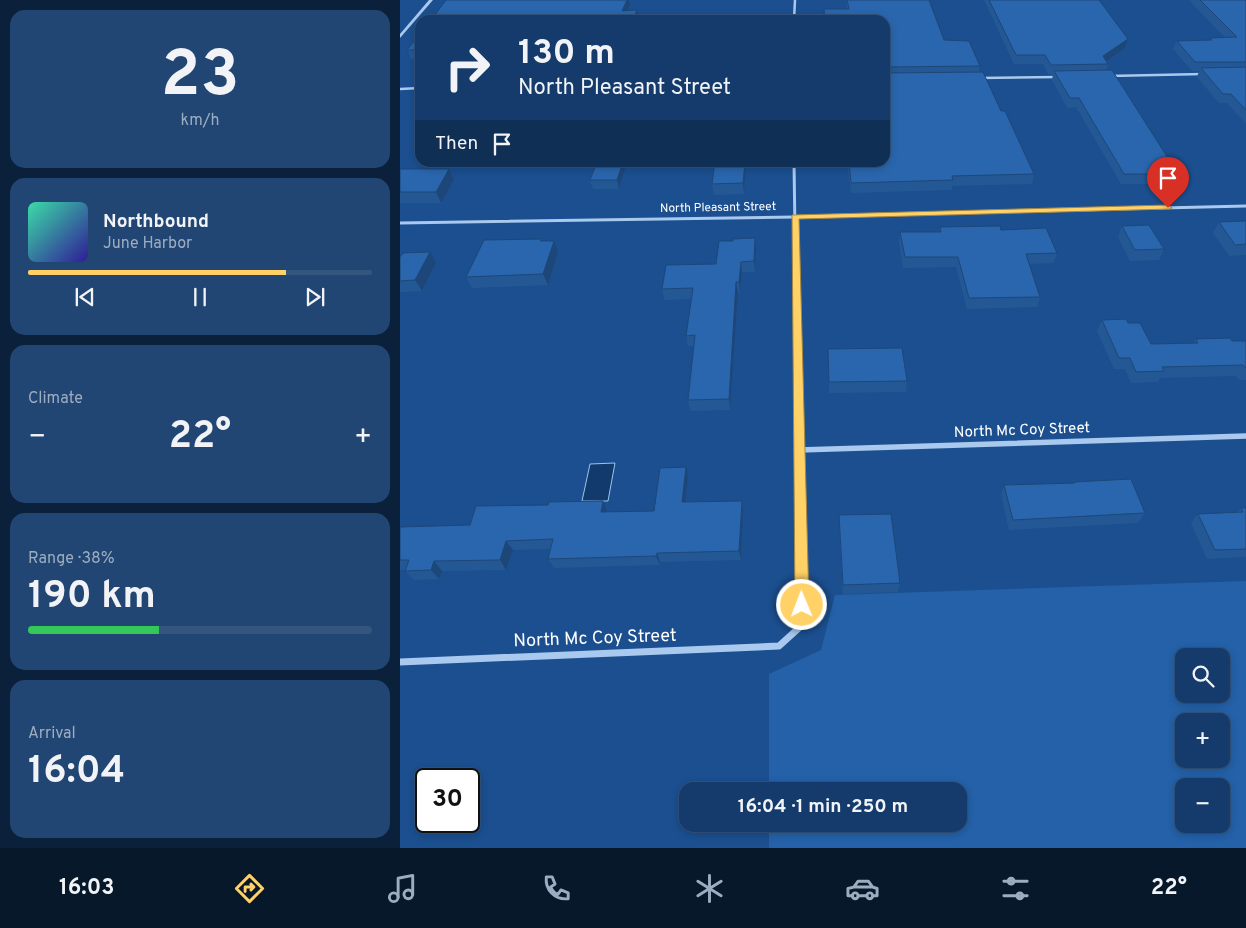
<!DOCTYPE html>
<html lang="en">
<head>
<meta charset="utf-8">
<style>
	:root { --surface:#143b6b; --page:#214673; --text:#f1f3f6; --muted:#9dadc1; --line:#33557e; --accent:#ffd166 }
	body { margin:0; font-family:Overpass,sans-serif; background:var(--page); color:var(--text); height:100vh; display:flex; flex-direction:column; font-size:19px; white-space:nowrap }
	* { box-sizing:border-box; margin:0 }
	p { font-size:16px; color:var(--muted) }
	.icon { flex:none; width:28px; height:28px; fill:none; stroke:currentColor; stroke-width:2; stroke-linecap:round; stroke-linejoin:round }
	.map { position:relative; flex:1; overflow:hidden }
	.drawer { display:flex; flex-direction:column; gap:10px; padding:10px; background:#0b203b; width:400px }
	.drawer>* { flex:none }
	.banner { position:absolute; left:15px; top:15px; width:475px; height:152px; border-radius:15px; box-shadow:0 2px 8px #0003,0 0 0 1px var(--line); background:#143b6b; color:var(--text); overflow:hidden }
	.tools { position:absolute; left:775px; top:648px; display:grid; gap:10px }
	.tools a { display:grid; place-items:center; width:55px; height:55px; border-radius:10px; background:var(--surface); box-shadow:0 2px 8px #0003,0 0 0 1px var(--line); font-size:25px }
	.speed { position:absolute; left:15px; top:768px; display:flex; gap:10px; font-size:25px; font-weight:700; text-align:center }
	.speed>* { display:grid; place-content:center; width:65px; height:65px; border-radius:50%; background:var(--surface); box-shadow:0 2px 8px #0003,0 0 0 1px var(--line); line-height:1 }
	.speed .limit { border:2px solid #111; border-radius:8px; background:#fff; color:#111 }
	.pin { position:absolute; display:grid; place-items:center; width:42px; height:42px; color:#fff; margin:-51px -21px; border-radius:50% 50% 50% 0; rotate:-45deg; box-shadow:0 0 5px #0007 }
	.pin .icon { rotate:45deg }
	.me { position:absolute; width:55px; margin:-28px; rotate:359deg; stroke-linejoin:round; filter:drop-shadow(0 0 4px #0008) }
	.turn { display:flex; align-items:center; gap:18px; height:105px; padding:0 20px; font-size:22px }
	.turn .icon { width:65px; height:65px; stroke-width:2.5 }
	.turn b { display:block; font-size:35px; line-height:42px }
	.then { display:flex; align-items:center; height:48px; padding:0 20px; background:#0003; gap:10px; font-size:19px }
	.big { font-size:38px; font-weight:700; line-height:1.1 }
	.drawer .tile { flex:1; display:flex; flex-direction:column; justify-content:center; gap:8px; min-width:0; padding:0 18px; border-radius:15px; background:var(--page) }
	.drawer .dial { align-items:center; gap:0 }
	.dial b { font-size:65px; line-height:1 }
	.song { display:flex; align-items:center; gap:15px }
	.cover { width:60px; height:60px; border-radius:8px; background:linear-gradient(135deg,hsl(160 70% 55%),hsl(250 70% 35%)) }
	.played { height:5px; border-radius:2px; background:linear-gradient(90deg,var(--accent) 75%,var(--line) 75%) }
	.keys { display:flex; justify-content:space-around; direction:ltr }
	.heat { display:flex; justify-content:space-between; align-items:center; font-size:28px; direction:ltr }
	.charge { height:8px; border-radius:4px; background:linear-gradient(90deg,#34c759 38%,var(--line) 0) }
	.trip { position:absolute; left:279px; top:782px; width:288px; height:50px; border-radius:15px; background:var(--surface); box-shadow:0 2px 8px #0003,0 0 0 1px var(--line); font-weight:700; line-height:50px; text-align:center }
	.tabs { display:flex; height:80px; justify-content:space-around; align-items:center; background:#08182b; color:var(--muted) }
	.tabs .icon { width:35px; height:35px }
	.tabs .selected { color:var(--accent) }
	.tabs b { font-size:22px; color:var(--text) }
	main { display:flex; flex:1; min-height:0 }
	.map>svg:first-child { display:block }
</style>
</head>
<body>
<main>
<section class="drawer">
<div class="tile dial"><b>23</b><p>km/h</p></div>
<div class="tile">
<div class="song"><i class="cover"></i><div><b>Northbound</b><p>June Harbor</p></div></div>
<div class="played"></div>
<div class="keys"><svg class="icon" aria-label="previous" viewBox="0 0 24 24"><path d="M18 5L8 12l10 7zM5 5v14"/></svg><svg class="icon" aria-label="pause" viewBox="0 0 24 24"><path d="M8 5v14M16 5v14"/></svg><svg class="icon" aria-label="next" viewBox="0 0 24 24"><path d="M6 5l10 7-10 7zM19 5v14"/></svg></div>
</div>
<div class="tile"><p>Climate</p>
<div class="heat"><a>−</a><b class="big">22°</b><a>+</a></div>
</div>
<div class="tile"><p>Range · 38%</p><b class="big">190 km</b><div class="charge"></div></div>
<div class="tile"><p>Arrival</p><b class="big">16:04</b></div>
</section>
<div class="map">
<svg width="846" height="848" viewBox="0 0 846 848">
	<rect width="100%" height="100%" fill="#1b4f8f"/>
	<path fill="#2461a8" fill-rule="evenodd" d="M846 581V848H369V824H558V791H369V674L421 650 435 595ZM784 656H821V694H784ZM784 721H821V759H784ZM784 786H821V824H784Z"/>
	<polygon fill="#123a6d" stroke="#9cc4f0" points="215,463 208,501 182,501 190,464"/>
	<g fill="none" stroke-linecap="round" stroke-linejoin="round">
		<g stroke="#a9c9ee" stroke-width="2.5">
			<polyline points="394,20 395,0"/>
			<polyline points="709,76 803,74"/>
			<polyline points="579,78 658,77"/>
			<polyline points="0,89 20,88"/>
		</g>
		<g stroke="#a9c9ee" stroke-width="3">
			<polyline points="394,162 395,232"/>
			<polyline points="0,223 395,217 846,206"/>
		</g>
		<polyline stroke="#a9c9ee" stroke-width="4.5" points="395,231 398,394"/>
		<g stroke="#a9c9ee" stroke-width="5.5">
			<polyline points="398,392 402,596"/>
			<polyline points="399,450 846,436"/>
		</g>
		<polyline stroke="#a9c9ee" stroke-width="7" points="0,662 379,646 400,627 402,594"/>
		<polygon fill="#a9c9ee" fill-rule="evenodd" points="29,0 33,0 0,38 0,34"/>
	</g>
	<g fill="#245895">
		<polygon points="446,0 529,0 544,40 580,66 579,72 634,174 632,184 552,186 552,190 451,193 447,162 485,162 485,20 424,20 424,9 447,9"/>
		<polygon points="584,0 699,0 728,39 725,48 706,61 708,64 706,70 778,174 774,184 721,184 676,107 667,108 652,80 653,74 648,74 643,64 614,64"/>
		<polygon points="789,0 845,0 846,1 846,124 827,103 819,103 797,77 799,71 792,71 773,49 777,41 810,40 810,38 825,38"/>
		<polygon points="20,34 20,59 11,59 7,50"/>
		<polygon points="197,162 227,162 219,189 193,189 190,180"/>
		<polygon points="346,162 344,194 314,195 312,184"/>
		<polygon points="0,169 54,180 41,203 0,203"/>
		<polygon points="846,221 846,255 829,256 813,233 819,222"/>
		<polygon points="722,226 764,249 759,260 730,261 718,237"/>
		<polygon points="540,227 601,230 657,253 654,263 629,264 640,297 637,307 567,309 556,267 503,268 499,242 500,232 539,232"/>
		<polygon points="141,239 142,241 158,252 148,285 72,288 66,277"/>
		<polygon points="356,249 355,272 342,272 340,293 338,293 330,410 290,411 288,400 294,346 288,346 286,336 291,299 264,300 262,289 316,264"/>
		<polygon points="0,257 36,263 22,291 0,292"/>
		<polygon points="702,320 728,323 751,344 794,343 796,339 832,341 846,341 846,380 839,380 836,376 760,378 758,382 731,383 725,369 714,369 697,331"/>
		<polygon points="428,349 507,381 506,392 429,393"/>
		<polygon points="288,477 285,502 342,501 343,511 341,560 260,562 260,565 154,568 148,559 151,549 113,550 106,570 42,571 39,579 14,580 5,571 5,570 0,570 0,527 70,525 148,505 203,501 207,512 254,511"/>
		<polygon points="674,482 745,513 738,523 609,530 601,495 604,485 673,483"/>
		<polygon points="841,508 846,508 846,557 807,559 791,523 798,514 837,512"/>
		<polygon points="439,515 500,583 498,592 443,594 439,526"/>
	</g>
	<g fill="#1d4779">
		<polygon points="227,0 229,0 230,4 224,19 222,11"/>
		<polygon points="237,10 239,19 238,20 233,20"/>
		<polygon points="728,39 725,48 702,64 703,56"/>
		<polygon points="223,162 227,162 219,189 217,180"/>
		<polygon points="345,162 346,162 344,194 343,183"/>
		<polygon points="49,169 54,180 41,203 36,192"/>
		<polygon points="355,238 356,249 355,272 354,261"/>
		<polygon points="154,241 158,252 148,285 143,274"/>
		<polygon points="30,252 36,263 22,291 15,280"/>
		<polygon points="341,262 342,272 340,293 339,282"/>
		<polygon points="336,282 338,293 330,410 329,399"/>
		<polygon points="286,467 288,477 284,512 282,502"/>
		<polygon points="203,501 207,511 205,522 201,512"/>
		<polygon points="342,501 343,511 341,560 339,551"/>
		<polygon points="106,541 113,550 106,570 100,560"/>
		<polygon points="257,553 260,562 260,565 256,556"/>
		<polygon points="34,561 42,571 39,579 31,570"/>
	</g>
	<g fill="#2a66ad" stroke="#1d4779">
		<polygon points="46,0 227,0 222,11 237,10 233,20 31,20"/>
		<polygon points="447,0 529,0 544,40 569,41 580,66 486,67 485,68 485,20 425,20 424,9 449,9"/>
		<polygon points="589,0 699,0 728,39 703,56 708,64 651,65 645,55 616,55"/>
		<polygon points="800,0 845,0 846,1 846,62 795,62 777,41 812,40 810,38 837,37"/>
		<polygon points="20,34 20,50 7,50"/>
		<polygon points="846,67 846,110 831,94 823,94 801,68"/>
		<polygon points="712,70 778,174 724,174 679,98 670,98 654,71"/>
		<polygon points="583,72 601,111 605,111 634,174 552,176 553,180 451,183 449,162 485,162 485,73"/>
		<polygon points="197,162 223,162 217,180 190,180"/>
		<polygon points="315,162 345,162 343,183 312,184"/>
		<polygon points="0,169 49,169 36,192 0,192"/>
		<polygon points="846,221 846,244 835,245 819,222"/>
		<polygon points="749,225 764,249 735,250 722,226"/>
		<polygon points="600,226 601,230 646,228 657,253 626,254 640,297 569,298 558,257 505,257 500,232 541,232 540,227"/>
		<polygon points="355,238 354,261 341,262 339,282 336,282 329,399 288,400 295,335 286,336 293,288 262,289 266,265 316,264 319,241 333,241 333,239"/>
		<polygon points="141,239 140,241 154,241 143,274 66,277 84,240"/>
		<polygon points="30,252 15,280 0,281 0,257 3,253"/>
		<polygon points="726,319 728,323 740,323 751,344 798,343 796,339 830,338 832,341 846,341 846,368 843,365 762,367 764,371 736,372 730,358 719,358 702,320"/>
		<polygon points="502,348 507,381 429,382 428,349"/>
		<polygon points="286,467 282,502 342,501 339,551 257,553 256,556 148,559 153,539 106,541 100,560 34,561 31,570 5,571 9,560 0,560 0,527 70,525 76,506 148,505 149,502 203,501 201,512 254,511 260,468"/>
		<polygon points="731,479 745,513 613,520 604,485 675,483 674,482"/>
		<polygon points="841,508 846,508 846,549 815,550 798,514 843,512"/>
		<polygon points="491,514 500,583 443,585 439,515"/>
	</g>
	<polygon fill="#ffd166" stroke="#a68842" points="768,205 772,208 770,209 399,219 409,605 407,610 402,612 397,610 395,605 392,215"/>
	<g text-anchor="middle" dominant-baseline="central" stroke-width="5" stroke-linejoin="round" paint-order="stroke">
		<g font-size="12" fill="#fff" stroke="#1b4f8f">
			<text transform="translate(318 208) rotate(-1)">North Pleasant Street</text>
		</g>
		<g font-size="15" fill="#fff" stroke="#1b4f8f">
			<text transform="translate(622 431) rotate(-2)">North Mc Coy Street</text>
		</g>
		<g font-size="18" fill="#fff" stroke="#1b4f8f">
			<text transform="translate(195 639) rotate(-2)">North Mc Coy Street</text>
		</g>
	</g>
</svg>
<div class="tools">
<a><svg class="icon" aria-label="search" viewBox="0 0 24 24"><circle cx="10" cy="10" r="6"/><path d="M15 15l6 6"/></svg></a>
<a>+</a>
<a>−</a>
</div>
<div class="speed"><div class="limit">30</div></div>
<div class="pin" style="left:768px;top:208px;background:#d93025"><svg class="icon" aria-label="arrive" viewBox="0 0 24 24"><path d="M6 21V4h12l-3 4 3 4H6"/></svg></div>
<svg class="me" style="left:402px;top:605px" viewBox="-20 -20 40 40"><circle r="17" fill="#ffd166" stroke="#fff" stroke-width="3"/><path d="M0-11L8 9 0 5-8 9z" fill="#fff"/></svg>
<div class="trip">16:04 · 1 min · 250 m</div>
<div class="banner">
<div class="turn"><svg class="icon" aria-label="right" viewBox="0 0 24 24"><path d="M7 20v-9h11M14 6l5 5-5 5"/></svg><div><b>130 m</b>North Pleasant Street</div></div>
<div class="then">Then<svg class="icon" aria-label="arrive" viewBox="0 0 24 24"><path d="M6 21V4h12l-3 4 3 4H6"/></svg></div>
</div>
</div>
</main>
<nav class="tabs">
<b>16:03</b>
<svg class="icon selected" aria-label="directions" viewBox="0 0 24 24"><path d="M12 3l9 9-9 9-9-9zM9 14v-3h6M13 9l2 2-2 2"/></svg>
<svg class="icon" aria-label="music" viewBox="0 0 24 24"><path d="M9 18V5l10-2v13"/><circle cx="6" cy="18" r="3"/><circle cx="16" cy="16" r="3"/></svg>
<svg class="icon" aria-label="phone" viewBox="0 0 24 24"><path d="M5 4h4l2 5-3 2q2 4 5 5l2-3 5 2v4C11 20 4 13 5 4z"/></svg>
<svg class="icon" aria-label="climate" viewBox="0 0 24 24"><path d="M12 3v18M4 7l16 10M4 17L20 7"/></svg>
<svg class="icon" aria-label="car" viewBox="0 0 24 24"><path d="M5 17H2v-5l4-1 3-4h7l3 4 3 1v5h-3M9 17h6M6 11h13"/><circle cx="7" cy="17" r="2"/><circle cx="17" cy="17" r="2"/></svg>
<svg class="icon" aria-label="filters" viewBox="0 0 24 24"><path d="M4 7h16M4 17h16"/><circle cx="9" cy="7" r="2"/><circle cx="15" cy="17" r="2"/></svg>
<b>22°</b>
</nav>
</body>
</html>
